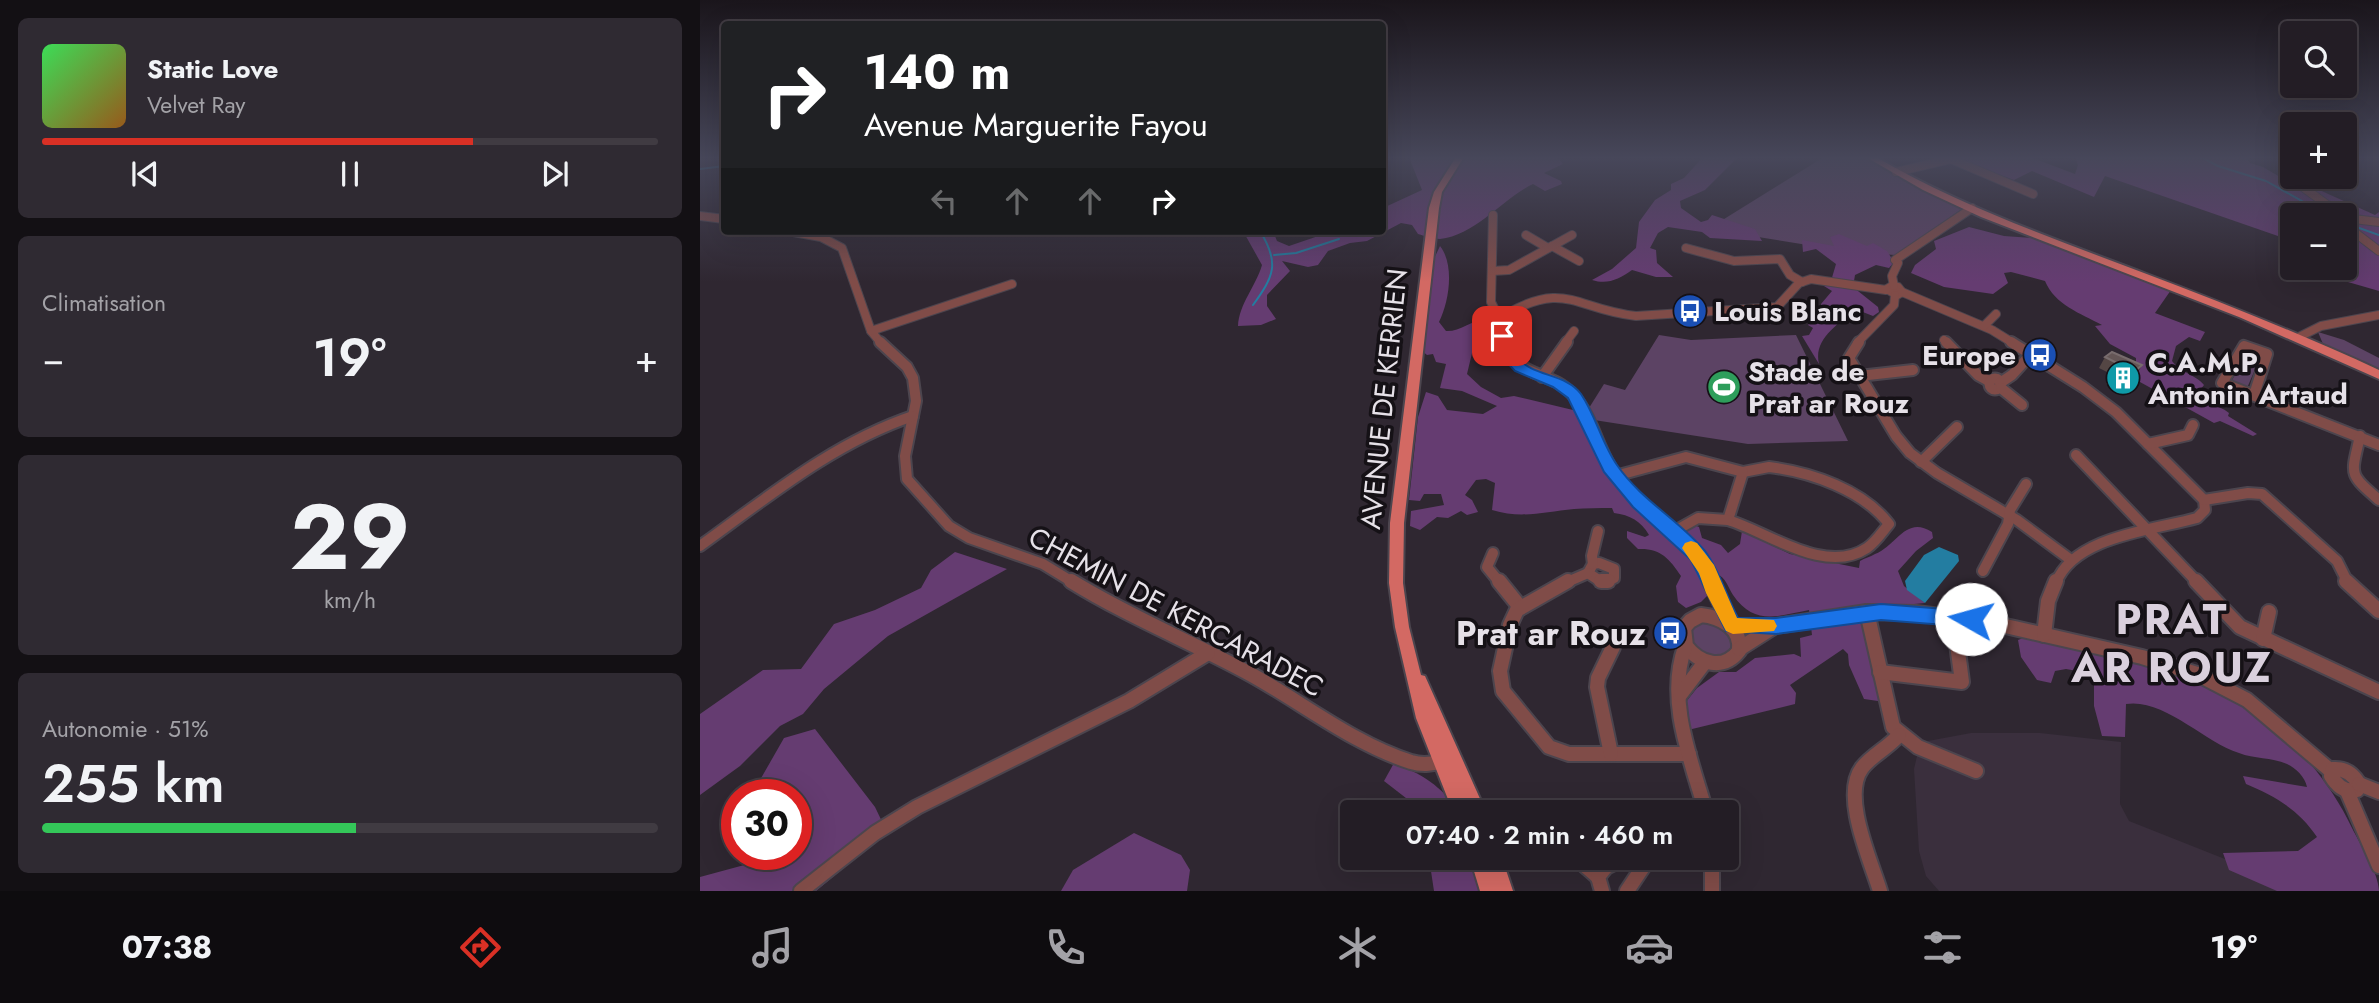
<!DOCTYPE html>
<html lang="fr">
<head>
<meta charset="utf-8">
<style>
	:root { --surface:#231d25; --page:#2f2a32; --text:#f1f3f6; --muted:#a3a2a7; --line:#403b42; --accent:#d93025 }
	body { margin:0; font-family:Jost,sans-serif; background:var(--page); color:var(--text); height:100vh; display:flex; flex-direction:column; font-size:26px; white-space:nowrap }
	* { box-sizing:border-box; margin:0 }
	p { font-size:23px; color:var(--muted) }
	.icon { flex:none; width:38px; height:38px; fill:none; stroke:currentColor; stroke-width:2; stroke-linecap:round; stroke-linejoin:round }
	.map { position:relative; flex:1; overflow:hidden }
	.sheet { display:flex; flex-direction:column; gap:18px; padding:18px; background:#131014; width:700px }
	.sheet>* { flex:none }
	.hud { position:absolute; left:21px; top:21px; width:665px; height:214px; border-radius:7px; box-shadow:0 7px 28px #0002,0 0 0 2px var(--line); background:#202124; color:#fff; overflow:hidden }
	.tools { position:absolute; left:1580px; top:21px; display:grid; gap:14px }
	.tools a { display:grid; place-items:center; width:77px; height:77px; border-radius:7px; background:var(--surface); box-shadow:0 7px 28px #0002,0 0 0 2px var(--line); font-size:35px }
	.speed { position:absolute; left:21px; top:779px; display:flex; gap:14px; font-size:35px; font-weight:700; text-align:center }
	.speed>* { display:grid; place-content:center; width:91px; height:91px; border-radius:50%; background:var(--surface); box-shadow:0 7px 28px #0002,0 0 0 2px var(--line); line-height:1 }
	.speed .limit { border:10px solid #d22; background:#fff; color:#111 }
	.pin { position:absolute; display:grid; place-items:center; width:60px; height:60px; color:#fff; margin:-30px; border-radius:14px; box-shadow:0 4px 10px #0006 }
	.me { position:absolute; width:77px; margin:-38px; rotate:277deg; stroke-linejoin:round; filter:drop-shadow(0 0 5px #0008) }
	.turn { display:flex; align-items:center; gap:24px; height:147px; padding:0 28px; font-size:32px }
	.turn .icon { width:91px; height:91px; stroke-width:2.5 }
	.turn b { display:block; font-size:49px; line-height:60px }
	.lanes { display:flex; align-items:center; height:66px; padding:0 28px; background:#0003; justify-content:center; gap:35px; direction:ltr }
	.lanes .off { opacity:.35 }
	.big { font-size:52px; font-weight:600; line-height:1.1 }
	.sheet .card { flex:1; display:flex; flex-direction:column; justify-content:center; gap:10px; min-width:0; padding:0 24px; border-radius:10px; background:var(--page) }
	.sheet .dial { align-items:center; gap:0 }
	.dial b { font-size:91px; line-height:1 }
	.song { display:flex; align-items:center; gap:21px }
	.cover { width:84px; height:84px; border-radius:10px; background:linear-gradient(135deg,hsl(130 70% 55%),hsl(30 70% 35%)) }
	.played { height:7px; border-radius:4px; background:linear-gradient(90deg,var(--accent) 70%,var(--line) 70%) }
	.keys { display:flex; justify-content:space-around; direction:ltr }
	.heat { display:flex; justify-content:space-between; align-items:center; font-size:38px; direction:ltr }
	.charge { height:10px; border-radius:5px; background:linear-gradient(90deg,#34c759 51%,var(--line) 0) }
	.trip { position:absolute; left:640px; top:800px; width:399px; height:70px; border-radius:7px; background:var(--surface); box-shadow:0 7px 28px #0002,0 0 0 2px var(--line); font-weight:600; line-height:70px; text-align:center }
	.menu { display:flex; height:112px; justify-content:space-around; align-items:center; background:#0e0c0f; color:var(--muted) }
	.menu .icon { width:49px; height:49px }
	.menu .selected { color:var(--accent) }
	.menu b { font-size:32px; color:var(--text) }
	main { display:flex; flex:1; min-height:0 }
	.map>svg:first-child { display:block }
</style>
</head>
<body>
<main>
<section class="sheet">
<div class="card">
<div class="song"><i class="cover"></i><div><b>Static Love</b><p>Velvet Ray</p></div></div>
<div class="played"></div>
<div class="keys"><svg class="icon" aria-label="previous" viewBox="0 0 24 24"><path d="M18 5L8 12l10 7zM5 5v14"/></svg><svg class="icon" aria-label="pause" viewBox="0 0 24 24"><path d="M8 5v14M16 5v14"/></svg><svg class="icon" aria-label="next" viewBox="0 0 24 24"><path d="M6 5l10 7-10 7zM19 5v14"/></svg></div>
</div>
<div class="card"><p>Climatisation</p>
<div class="heat"><a>−</a><b class="big">19°</b><a>+</a></div>
</div>
<div class="card dial"><b>29</b><p>km/h</p></div>
<div class="card"><p>Autonomie · 51%</p><b class="big">255 km</b><div class="charge"></div></div>
</section>
<div class="map">
<svg width="1679" height="891" viewBox="0 0 1679 891">
	<rect width="100%" height="100%" fill="#2f2731"/>
	<polygon fill="#3a2f3d" points="1271,733 1340,733 1421,742 1420,804 1429,821 1606,891 1239,891 1226,876 1219,851 1214,769 1218,752 1228,741"/>
	<g fill="#5c4364">
		<polygon points="1124,157 1163,157 1262,209 1195,255 1151,252 1008,229"/>
		<polygon points="1618,332 1644,340 1679,358 1679,372 1623,344"/>
		<polygon points="959,335 991,340 1096,335 1148,441 1048,444 894,420 889,408 904,384 925,390"/>
		<polygon points="1547,353 1560,358 1547,388 1531,382"/>
		<polygon points="1000,621 1027,629 1033,643 1027,653 1016,658 994,650 989,631"/>
	</g>
	<g fill="#653c71">
		<path d="M709 157H850L859 159 863 164 844 173 861 181 862 184 845 191 833 184C802 199 776 235 740 239 734 239 725 236 718 234L712 225 701 223 667 241 650 243 628 251 618 265 608 267 582 261 590 271 567 295V306L576 319 561 325 538 326C539 304 556 286 562 265L543 231H573L577 241 589 246 633 231H682L683 208 722 190Z"/>
		<path d="M1003 157H1038L1005 190 980 201 981 208 1001 222 1008 220 1012 215 1055 229 1062 241 1010 238 1002 232 968 227 958 233 950 248 956 250 957 263 973 277H956L932 270C919 279 908 285 892 280L912 269 936 248 939 222 955 200 971 190V184L984 178Z"/>
		<polygon points="1252,157 1330,157 1375,174 1378,165 1375,157 1546,157 1550,163 1563,167 1592,184 1606,184 1675,215 1679,212 1679,291 1641,280 1638,268 1645,268 1645,215 1592,215 1592,241 1405,176 1394,197 1332,171 1314,180"/>
		<path d="M1269 227 1304 236 1332 238 1471 290 1455 313 1505 332 1500 341 1489 337 1476 346 1472 361C1482 374 1495 374 1504 385L1494 398C1506 407 1517 403 1529 413L1528 416 1557 434 1553 436 1520 421 1514 423 1440 382 1437 376 1424 369 1436 363V358L1410 344 1395 326 1402 325C1380 313 1355 305 1345 281L1311 272 1304 273 1308 283 1293 294 1244 287 1211 273 1215 265 1236 249 1234 241Z"/>
		<path d="M1139 234 1167 246 1173 243 1187 251 1194 262 1189 268 1176 265 1155 275 1153 287 1178 307 1179 312 1173 316 1155 309C1138 325 1113 339 1119 364L1102 336 1109 335 1113 328 1108 325 1121 310V304L1132 291 1124 286 1125 281H1131L1136 264 1116 249 1103 252 1102 240 1134 246 1130 237Z"/>
		<path d="M740 246C755 265 749 302 739 322L746 331C765 332 779 310 796 326L795 334 790 336 786 332 780 336 784 339 783 343 773 349 767 374 781 387 801 398 814 396 873 410 881 417 900 457 915 480 930 498 975 537 994 525 999 527 1002 538 1021 545 1028 553 1040 544 1042 531 1090 554 1159 568 1160 561C1165 558 1170 557 1175 554 1197 545 1206 515 1232 532L1233 538 1216 551 1198 571 1204 586 1225 603 1171 608 1156 617 1169 635 1181 696 1178 701 1164 699 1149 665 1148 654 1143 649 1090 685 1096 693 1095 704 988 730 985 703 997 688 1019 672H1036L1055 658 1094 654 1101 657 1100 638 1112 635 1109 610C1078 616 1054 626 1033 595 1028 587 1026 578 1017 574L1007 580 1009 594 1001 602 986 608 978 602 976 586 981 576C969 558 960 548 938 549L927 538V531L945 537 949 535C941 521 930 515 914 513L912 508C899 508 886 508 874 509 844 512 821 519 792 510L795 483 786 479 776 480 765 495 772 500 778 512 767 515 761 511 748 518 737 517 720 530 710 526 711 511 744 505 741 494H724L720 501 709 500 718 417 726 392 738 396 747 410 783 414 797 406 762 391 740 388 746 364 736 362 733 354 727 355 722 351 731 265Z"/>
		<polygon points="255,552 307,569 188,636 124,689 103,714 80,726 40,766 0,795 0,714 63,670 101,669 134,624 175,610 221,588 231,570"/>
		<path d="M1323 638C1377 649 1436 657 1489 676 1558 701 1621 762 1652 828 1661 846 1678 871 1679 891H1577L1529 870 1523 853 1598 851 1617 837C1599 810 1575 796 1546 784L1543 776 1607 787C1605 777 1596 768 1587 764 1571 757 1554 759 1539 753 1504 742 1464 698 1426 704L1425 737 1402 736 1394 706V674L1366 669 1355 671 1351 683 1337 680 1321 657 1318 640Z"/>
		<polygon points="115,729 175,807 187,832 116,891 0,891 0,877 59,861 62,854 96,854 96,794 52,794 84,738"/>
		<path d="M694 763C717 772 746 787 756 812H724L684 781Z"/>
		<polygon points="434,833 481,855 490,870 487,891 361,891 373,870"/>
		<polygon points="729,858 773,858 785,891 734,891"/>
	</g>
	<polygon fill="#237da1" points="1239,547 1258,555 1259,561 1225,603 1207,590 1205,581 1224,555"/>
	<g fill="none" stroke-linecap="round" stroke-linejoin="round">
		<g stroke="#237da1" stroke-width="2">
			<polyline points="1501,157 1518,166 1566,181 1627,215"/>
			<polyline points="0,169 24,166"/>
			<polyline points="1648,224 1679,235"/>
			<polyline points="574,255 596,253 639,239"/>
			<path d="M553 305C574 276 580 263 560 231"/>
		</g>
		<g stroke="#4c454e" stroke-width="10">
			<g id="minor-far2">
				<polyline points="1196,172 1251,159 1333,194"/>
				<polyline points="1604,180 1596,182 1641,215"/>
				<polyline points="793,215 791,302 795,310 805,315"/>
				<polyline points="0,216 24,219"/>
				<polyline points="1645,218 1679,222"/>
				<polyline points="1645,225 1679,251"/>
				<polyline points="88,231 121,237 142,248 171,331 181,343"/>
				<polyline points="826,235 848,248"/>
				<polyline points="852,246 879,261"/>
				<polyline points="986,248 1034,261 1080,259 1090,275 1102,282"/>
				<polyline points="1195,260 1272,208"/>
				<polyline points="792,271 809,270 872,235"/>
				<polygon points="1192,286 1198,287 1202,292 1197,295 1187,289"/>
				<polyline points="1194,286 1192,276 1198,263"/>
				<polyline points="1202,292 1292,330 1313,343"/>
				<path d="M805 315C865 279 877 310 936 316L1077 307 1099 283 1111 279 1186 290"/>
				<polyline points="1284,326 1296,314"/>
				<polyline points="171,331 312,284"/>
				<polyline points="1599,337 1621,326 1679,315"/>
				<polyline points="1244,340 1247,343"/>
				<polyline points="804,343 801,327 805,315"/>
				<polyline points="865,343 874,331"/>
				<polyline points="1157,343 1194,305 1195,295"/>
			</g>
		</g>
		<g stroke="#4c454e" stroke-width="14">
			<g id="minor-far1">
				<polyline points="180,342 207,367 213,378 216,401 205,456 207,479 249,526 269,538 343,564 374,583"/>
				<path d="M804 342C818 380 850 369 873 395 894 418 898 451 916 475 945 514 996 535 1011 583"/>
				<polyline points="1159,342 1149,358 1196,436 1210,453 1237,473 1317,520 1371,560"/>
				<polyline points="1246,342 1278,375 1289,381"/>
				<path d="M1311 342 1383 387 1416 412 1504 500 1505 510 1497 518C1454 530 1374 536 1356 583"/>
				<polyline points="1159,376 1213,370"/>
				<polyline points="842,377 867,342"/>
				<circle cx="1295" cy="384" r="5.5"/>
				<polyline points="1300,383 1312,375 1331,354"/>
				<polyline points="1301,388 1322,405"/>
				<polyline points="1554,395 1567,354 1544,346 1522,383 1679,445"/>
				<path d="M1660 436C1651 476 1648 473 1679 500"/>
				<polyline points="1448,444 1488,435 1493,425"/>
				<polyline points="1376,455 1498,583"/>
				<polyline points="1221,462 1257,427"/>
				<path d="M1069 467C1111 472 1163 490 1189 524 1182 532 1176 542 1167 548 1125 576 1068 532 1028 520L1043 472Z"/>
				<polyline points="915,476 986,457 1043,472"/>
				<polyline points="1504,500 1548,493 1562,494 1637,561 1648,583"/>
				<polyline points="973,532 998,518 1028,520"/>
				<path d="M0 546C68 497 133 443 213 416"/>
				<polyline points="793,553 787,567 800,583"/>
				<polygon points="899,563 914,569 914,578 900,581 888,573 893,564"/>
				<polyline points="893,564 892,556 898,531"/>
				<polyline points="1283,571 1308,524 1310,510 1326,484"/>
				<polyline points="865,583 888,573"/>
			</g>
		</g>
		<g stroke="#4c454e" stroke-width="18">
			<g id="minor">
				<path d="M371 581C429 617 492 642 552 675 604 704 654 744 711 762 725 766 735 763 748 760"/>
				<polyline points="799,581 820,607"/>
				<polyline points="868,581 817,610 810,625 800,671 803,691 849,747 869,754 989,754"/>
				<polyline points="901,581 908,581"/>
				<polyline points="1010,581 1029,622"/>
				<polyline points="1496,581 1540,627 1679,692"/>
				<polyline points="1646,581 1679,611"/>
				<polyline points="1167,612 1193,727 1218,747 1276,771"/>
				<path d="M1001 615C1021 617 1042 628 1039 651 1023 671 1000 664 986 646L984 628 990 621Z"/>
				<polyline points="1033,626 1076,626 1167,612 1216,613 1288,622 1442,657 1497,674 1547,700 1631,771"/>
				<polyline points="1344,635 1348,601 1356,581"/>
				<polyline points="1563,639 1569,612"/>
				<path d="M985 647C966 700 991 760 1006 812"/>
				<polyline points="1039,649 1072,628"/>
				<polyline points="1180,672 1262,682 1257,644"/>
				<polyline points="980,695 1005,662"/>
				<polyline points="911,754 897,687 898,678 913,647"/>
				<path d="M1633 769C1645 768 1653 774 1659 784L1657 790C1645 793 1637 786 1631 776Z"/>
				<polyline points="1659,784 1679,792"/>
				<polyline points="1647,791 1679,866"/>
				<polyline points="876,858 898,877"/>
				<polyline points="1012,858 1012,891"/>
				<polyline points="101,891 175,833 217,807 429,701 508,653"/>
				<polyline points="902,891 898,877 906,867 924,858"/>
				<polyline points="927,891 949,858"/>
				<path d="M1180 891C1171 861 1141 796 1162 768 1172 755 1188 748 1199 735"/>
			</g>
		</g>
		<g stroke="#4c454e" stroke-width="4">
			<g id="major">
				<polygon points="756,157 764,157 742,192 739,208 704,523 703,583 709,627 721,675 725,676 786,812 753,812 716,718 695,627 689,583 690,523 729,208 734,192"/>
				<path d="M1166 157H1176C1260 206 1352 238 1444 273 1523 303 1602 334 1679 370V379L1539 317 1281 217 1223 190Z"/>
				<polygon points="770,858 802,858 813,891 780,891"/>
			</g>
		</g>
		<use href="#minor-far2" stroke="#804c48" stroke-width="8"/>
		<use href="#minor-far1" stroke="#804c48" stroke-width="10"/>
		<use href="#minor" stroke="#804c48" stroke-width="14"/>
		<use href="#major" fill="#d36963" fill-rule="evenodd"/>
	</g>
	<polygon fill="#544644" points="1412,352 1436,376 1418,391 1406,384 1411,374 1399,368 1405,357"/>
	<polygon fill="#3f3235" points="1442,365 1436,376 1418,391 1425,380"/>
	<polygon fill="#645656" stroke="#786c6d" stroke-width="2" points="1412,352 1442,365 1425,380 1412,373 1421,365 1405,357"/>
	<linearGradient id="sky" x2="0" y2="1"><stop stop-color="#1a151b"/><stop offset="0.56" stop-color="#47475a"/><stop offset="1" stop-color="#47475a" stop-opacity="0"/></linearGradient>
	<rect width="1679" height="282" fill="url(#sky)"/>
	<path fill="#1a73e8" stroke="#114b97" stroke-width="2" d="M802 331 807 333C811 340 812 350 817 357 832 377 866 373 881 394 896 416 902 444 917 465 941 500 979 520 1005 551 1020 571 1026 596 1038 618H1076L1181 604 1271 611 1278 614 1280 619 1278 625 1271 627 1181 620 1076 634 1026 631 991 560 933 507 904 472 868 398 853 387 815 371 802 357 795 336Z"/>
	<polygon fill="#f59e0b" points="991,541 997,543 1014,565 1037,618 1074,620 1077,626 1074,631 1033,634 1026,631 1006,593 999,573 982,548 985,543"/>
	<defs>
		<g id="bus-disc" transform="scale(1.75)"><circle r="9.5" fill="#1a4fb4" stroke="#151116"/><path d="M-5-6H5V4H4V6H2V4H-2V6H-4V4H-5ZM-3.5-4V0h7V-4ZM-3.5 1.2v1.5H-2V1.2ZM2 1.2v1.5H3.5V1.2Z" fill="#fff"/></g>
		<g id="building-disc" transform="scale(1.75)"><circle r="9.5" fill="#0f9aa8" stroke="#151116"/><path d="M-4-6H4V6H1V3H-1V6H-4ZM-2.5-4.3h1.7v1.8h-1.7ZM.8-4.3h1.7v1.8H.8ZM-2.5-1h1.7V.8h-1.7ZM.8-1h1.7V.8H.8Z" fill="#fff"/></g>
		<g id="stadium-disc" transform="scale(1.75)"><circle r="9.5" fill="#2e9e5b" stroke="#151116"/><path d="M0-5a6.5 5 0 1 0 0 10a6.5 5 0 1 0 0-10ZM-3.5-1.8h7v3.6h-7Z" fill="#fff"/></g>
	</defs>
	<g fill-rule="evenodd">
		<use href="#bus-disc" x="990" y="311"/>
		<use href="#bus-disc" x="1340" y="355"/>
		<use href="#building-disc" x="1423" y="378"/>
		<use href="#stadium-disc" x="1024" y="387"/>
		<use href="#bus-disc" x="970" y="633"/>
	</g>
	<g text-anchor="middle" dominant-baseline="central" stroke-width="7" stroke-linejoin="round" paint-order="stroke">
		<g font-size="28" font-weight="bold" fill="#e6e1e8" stroke="#151116" text-anchor="start">
			<text x="1014" y="311">Louis Blanc</text>
			<text x="1316" y="355" text-anchor="end">Europe</text>
			<text x="1448" y="362">C.A.M.P.<tspan x="1448" dy="32">Antonin Artaud</tspan></text>
			<text x="1048" y="371">Stade de<tspan x="1048" dy="32">Prat ar Rouz</tspan></text>
		</g>
		<g font-size="28" fill="#e6e1e8" stroke="#151116">
			<text transform="translate(684 399) rotate(-84)">AVENUE DE KERRIEN</text>
			<text transform="translate(476 612) rotate(28)">CHEMIN DE KERCARADEC</text>
		</g>
		<g font-size="33" font-weight="bold" fill="#e6e1e8" stroke="#151116" text-anchor="end">
			<text x="946" y="633">Prat ar Rouz</text>
		</g>
		<g font-size="42" font-weight="bold" letter-spacing="2" fill="#dad0dd" stroke="#151116">
			<text x="1472" y="619">PRAT<tspan x="1472" dy="48">AR ROUZ</tspan></text>
		</g>
	</g>
</svg>
<div class="tools">
<a><svg class="icon" aria-label="search" viewBox="0 0 24 24"><circle cx="10" cy="10" r="6"/><path d="M15 15l6 6"/></svg></a>
<a>+</a>
<a>−</a>
</div>
<div class="speed"><div class="limit">30</div></div>
<div class="pin" style="left:802px;top:336px;background:#d93025"><svg class="icon" aria-label="arrive" viewBox="0 0 24 24"><path d="M6 21V4h12l-3 4 3 4H6"/></svg></div>
<svg class="me" style="left:1271px;top:619px" viewBox="-20 -20 40 40"><circle r="19" fill="#fff"/><path d="M0-13L10 11 0 6-10 11z" fill="#1a73e8"/></svg>
<div class="trip">07:40 · 2 min · 460 m</div>
<div class="hud">
<div class="turn"><svg class="icon" aria-label="right" viewBox="0 0 24 24"><path d="M7 20v-9h11M14 6l5 5-5 5"/></svg><div><b>140 m</b>Avenue Marguerite Fayou</div></div>
<div class="lanes"><svg class="icon off" aria-label="left" viewBox="0 0 24 24"><path d="M17 20v-9H6M10 6l-5 5 5 5"/></svg><svg class="icon off" aria-label="ahead" viewBox="0 0 24 24"><path d="M12 20V5M6 11l6-6 6 6"/></svg><svg class="icon off" aria-label="ahead" viewBox="0 0 24 24"><path d="M12 20V5M6 11l6-6 6 6"/></svg><svg class="icon" aria-label="right" viewBox="0 0 24 24"><path d="M7 20v-9h11M14 6l5 5-5 5"/></svg></div>
</div>
</div>
</main>
<nav class="menu">
<b>07:38</b>
<svg class="icon selected" aria-label="directions" viewBox="0 0 24 24"><path d="M12 3l9 9-9 9-9-9zM9 14v-3h6M13 9l2 2-2 2"/></svg>
<svg class="icon" aria-label="music" viewBox="0 0 24 24"><path d="M9 18V5l10-2v13"/><circle cx="6" cy="18" r="3"/><circle cx="16" cy="16" r="3"/></svg>
<svg class="icon" aria-label="phone" viewBox="0 0 24 24"><path d="M5 4h4l2 5-3 2q2 4 5 5l2-3 5 2v4C11 20 4 13 5 4z"/></svg>
<svg class="icon" aria-label="climate" viewBox="0 0 24 24"><path d="M12 3v18M4 7l16 10M4 17L20 7"/></svg>
<svg class="icon" aria-label="car" viewBox="0 0 24 24"><path d="M5 17H2v-5l4-1 3-4h7l3 4 3 1v5h-3M9 17h6M6 11h13"/><circle cx="7" cy="17" r="2"/><circle cx="17" cy="17" r="2"/></svg>
<svg class="icon" aria-label="filters" viewBox="0 0 24 24"><path d="M4 7h16M4 17h16"/><circle cx="9" cy="7" r="2"/><circle cx="15" cy="17" r="2"/></svg>
<b>19°</b>
</nav>
</body>
</html>
